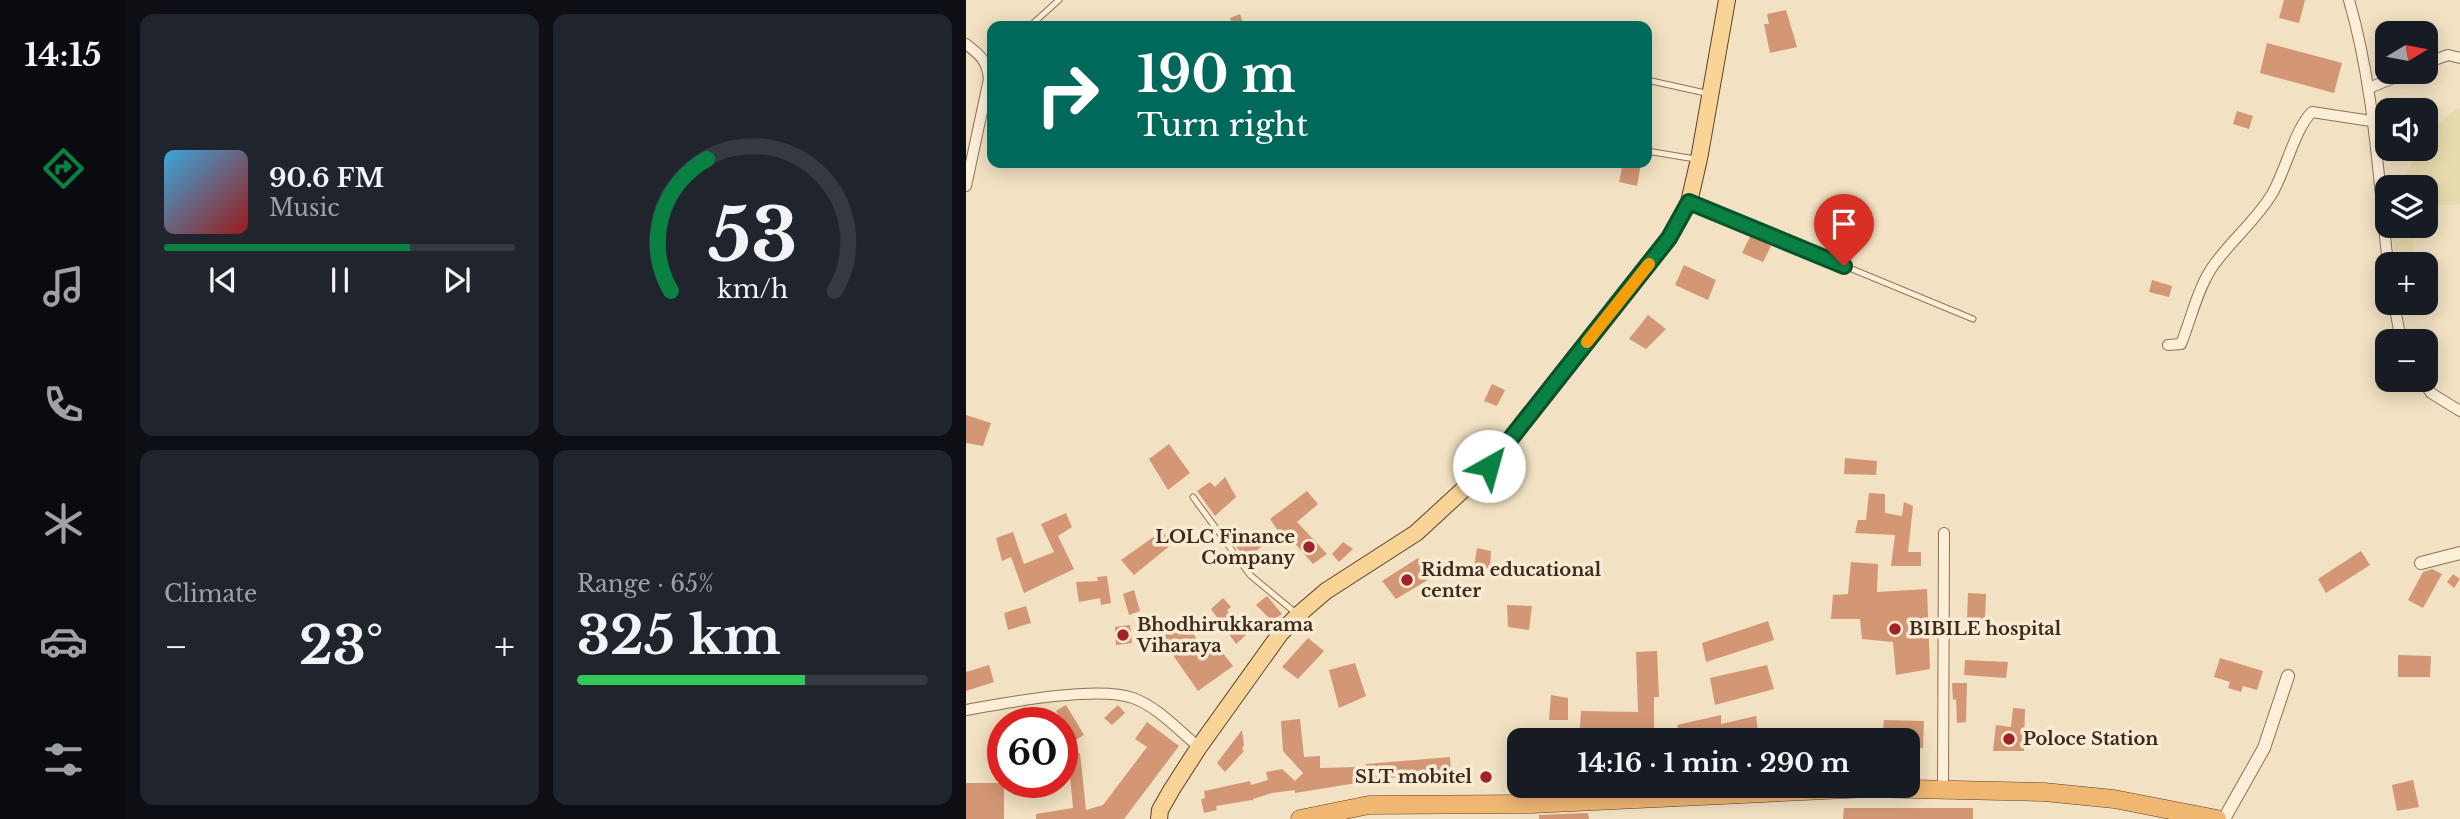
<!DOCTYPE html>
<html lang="en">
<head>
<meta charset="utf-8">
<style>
	:root { --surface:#171b24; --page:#20242c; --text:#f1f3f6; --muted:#9ea1a6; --line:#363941; --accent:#0b8043 }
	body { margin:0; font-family:"Libre Baskerville",serif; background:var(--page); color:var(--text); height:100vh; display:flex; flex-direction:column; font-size:26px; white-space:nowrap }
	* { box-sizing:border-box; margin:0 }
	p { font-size:23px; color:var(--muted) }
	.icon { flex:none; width:38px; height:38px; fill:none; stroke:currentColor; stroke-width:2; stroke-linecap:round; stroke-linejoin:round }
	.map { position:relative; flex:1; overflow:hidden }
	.panel { display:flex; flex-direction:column; gap:14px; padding:14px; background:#0d0f14; width:840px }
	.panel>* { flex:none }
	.banner { position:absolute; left:21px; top:21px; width:665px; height:147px; border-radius:14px; box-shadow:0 4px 18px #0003; background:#00695c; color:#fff; overflow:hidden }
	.needle { width:46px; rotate:80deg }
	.buttons { position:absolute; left:1409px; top:21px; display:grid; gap:14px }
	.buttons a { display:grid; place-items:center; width:63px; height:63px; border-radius:14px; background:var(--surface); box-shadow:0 4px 18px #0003; font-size:35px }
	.speed { position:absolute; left:21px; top:707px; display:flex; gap:14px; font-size:35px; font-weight:700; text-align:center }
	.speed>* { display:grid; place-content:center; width:91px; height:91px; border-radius:50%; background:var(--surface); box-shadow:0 4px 18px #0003; line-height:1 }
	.speed .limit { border:10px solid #d22; background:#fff; color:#111 }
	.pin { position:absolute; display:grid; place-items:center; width:60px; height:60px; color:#fff; margin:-72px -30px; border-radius:50% 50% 50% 0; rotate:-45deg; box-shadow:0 0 7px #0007 }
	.pin .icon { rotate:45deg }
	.me { position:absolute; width:77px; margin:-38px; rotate:38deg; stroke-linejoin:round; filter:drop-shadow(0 0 5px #0008) }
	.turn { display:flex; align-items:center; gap:24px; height:147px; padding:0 35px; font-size:32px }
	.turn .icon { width:91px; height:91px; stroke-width:2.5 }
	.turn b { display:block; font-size:49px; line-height:60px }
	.big { font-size:52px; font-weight:700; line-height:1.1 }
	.panel .tile { flex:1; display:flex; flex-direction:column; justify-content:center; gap:10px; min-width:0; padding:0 24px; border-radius:14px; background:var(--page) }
	.panel .dial { align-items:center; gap:0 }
	.dial svg { height:182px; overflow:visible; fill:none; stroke:var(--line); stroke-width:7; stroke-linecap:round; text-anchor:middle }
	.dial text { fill:var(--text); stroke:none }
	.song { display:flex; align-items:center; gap:21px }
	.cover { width:84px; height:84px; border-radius:10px; background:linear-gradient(135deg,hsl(200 70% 55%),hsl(0 70% 35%)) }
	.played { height:7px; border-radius:4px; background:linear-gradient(90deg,var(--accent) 70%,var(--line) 70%) }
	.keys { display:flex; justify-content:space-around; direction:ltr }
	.heat { display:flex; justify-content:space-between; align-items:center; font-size:38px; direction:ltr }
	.charge { height:10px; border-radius:5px; background:linear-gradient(90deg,#34c759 65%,var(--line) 0) }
	.panel .tiles { flex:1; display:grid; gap:14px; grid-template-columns:repeat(2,1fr) }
	.trip { position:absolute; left:541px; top:728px; width:413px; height:70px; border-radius:14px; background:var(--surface); box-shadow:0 4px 18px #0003; font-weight:700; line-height:70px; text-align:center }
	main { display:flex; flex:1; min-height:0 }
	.menu { display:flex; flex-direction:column; width:126px; justify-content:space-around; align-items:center; background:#090b0e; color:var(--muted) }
	.menu .icon { width:49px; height:49px }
	.menu .active { color:var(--accent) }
	.menu b { font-size:32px; color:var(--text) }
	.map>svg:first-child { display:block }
</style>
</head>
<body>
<main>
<nav class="menu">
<b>14:15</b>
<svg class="icon active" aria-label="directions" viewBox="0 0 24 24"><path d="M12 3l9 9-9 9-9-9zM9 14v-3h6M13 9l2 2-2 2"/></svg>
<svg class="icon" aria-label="music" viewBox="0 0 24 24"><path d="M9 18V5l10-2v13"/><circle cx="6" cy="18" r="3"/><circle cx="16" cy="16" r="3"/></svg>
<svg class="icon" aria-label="phone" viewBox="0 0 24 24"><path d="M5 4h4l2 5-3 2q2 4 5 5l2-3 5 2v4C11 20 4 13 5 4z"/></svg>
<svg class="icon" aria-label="climate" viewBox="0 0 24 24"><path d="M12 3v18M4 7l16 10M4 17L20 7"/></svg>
<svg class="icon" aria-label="car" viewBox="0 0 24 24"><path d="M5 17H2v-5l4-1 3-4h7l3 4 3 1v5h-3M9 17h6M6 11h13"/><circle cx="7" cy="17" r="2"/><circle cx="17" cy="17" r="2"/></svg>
<svg class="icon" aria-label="filters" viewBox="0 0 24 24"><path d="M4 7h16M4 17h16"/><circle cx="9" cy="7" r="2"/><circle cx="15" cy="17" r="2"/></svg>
</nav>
<section class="panel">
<div class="tiles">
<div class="tile">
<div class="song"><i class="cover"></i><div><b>90.6 FM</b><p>Music</p></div></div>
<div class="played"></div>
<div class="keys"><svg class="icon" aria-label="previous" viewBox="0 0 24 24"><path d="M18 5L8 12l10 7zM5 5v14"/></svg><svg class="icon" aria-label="pause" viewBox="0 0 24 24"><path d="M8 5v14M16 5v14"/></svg><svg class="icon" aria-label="next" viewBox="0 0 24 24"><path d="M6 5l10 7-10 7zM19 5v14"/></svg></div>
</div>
<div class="tile dial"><svg viewBox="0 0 100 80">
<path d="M14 69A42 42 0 1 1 86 69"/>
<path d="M14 69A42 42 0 0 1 30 11" stroke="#0b8043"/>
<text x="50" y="56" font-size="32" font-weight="700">53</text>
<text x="50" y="72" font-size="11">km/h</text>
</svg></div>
<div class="tile"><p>Climate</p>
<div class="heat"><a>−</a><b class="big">23°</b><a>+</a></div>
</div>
<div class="tile"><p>Range · 65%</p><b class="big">325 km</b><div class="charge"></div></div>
</div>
</section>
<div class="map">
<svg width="1494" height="819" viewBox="0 0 1494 819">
	<rect width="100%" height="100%" fill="#f2e1c2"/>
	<g fill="#e8dcaf">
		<polygon points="1492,108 1494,111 1494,204 1478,205 1460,202 1460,187 1432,187 1455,149 1460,149 1460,142 1469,127"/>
		<polygon points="1425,226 1447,226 1448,264 1430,264"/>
	</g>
	<g fill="#d39775">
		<polygon points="1318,0 1339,0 1333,23 1313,18"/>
		<polygon points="820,10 831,47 804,53 798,24 803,24 801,14"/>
		<polygon points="274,14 278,26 267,26 264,18"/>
		<polygon points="1301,43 1376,63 1368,93 1294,73"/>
		<polygon points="1271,111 1287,116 1283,129 1267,124"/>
		<polygon points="657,163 675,163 671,186 653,182"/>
		<polygon points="785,235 805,246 797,262 776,253"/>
		<polygon points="718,265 750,280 742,300 709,285"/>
		<polygon points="1186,280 1206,286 1203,297 1183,292"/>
		<polygon points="682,315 700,329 680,349 663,339"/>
		<polygon points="526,384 539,390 531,406 518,401"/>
		<polygon points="0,415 25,423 17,446 0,443"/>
		<polygon points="203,444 224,473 202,490 183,459"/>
		<polygon points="879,458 911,461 910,475 878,474"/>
		<polygon points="259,477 270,497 249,516 231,491 244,482 249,487"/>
		<polygon points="341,491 352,504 331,522 361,554 347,564 319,532 315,535 304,519"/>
		<polygon points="903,493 919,494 919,513 936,516 938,502 947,506 942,552 955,552 955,566 925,566 929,535 889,533 892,520 900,520"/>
		<polygon points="100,513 106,527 92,536 108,569 58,593 45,557 36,561 30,538 47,532 58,564 88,552 75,524"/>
		<polygon points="289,529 298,545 281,558 270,547"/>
		<polygon points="196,531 206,544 168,575 155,560"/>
		<polygon points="377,542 387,549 373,562 366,554"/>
		<polygon points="511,548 525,551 524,569 508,567"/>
		<polygon points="1395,551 1404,565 1360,593 1352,579"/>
		<polygon points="452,558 465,578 430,599 416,581"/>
		<polygon points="885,562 912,564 911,592 961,589 964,669 930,675 927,642 896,639 894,619 865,619 867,595 882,594"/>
		<polygon points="1466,569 1476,574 1457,608 1442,600 1457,572"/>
		<polygon points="1487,574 1494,579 1488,588 1481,582"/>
		<polygon points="141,576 145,603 135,605 134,598 113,602 110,582 132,581 131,577"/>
		<polygon points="168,590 174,611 163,615 157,594"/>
		<polygon points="1002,593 1020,594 1019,620 1001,620"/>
		<polygon points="301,596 316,614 306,621 290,605"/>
		<polygon points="257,598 265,607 261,610 280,635 270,644 245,609"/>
		<polygon points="541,605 566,606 563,630 542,627"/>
		<polygon points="60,606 65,623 42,630 38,613"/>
		<polygon points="220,620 236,649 248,642 267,666 232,691 195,638"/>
		<polygon points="802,621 808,640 740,662 736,643"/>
		<polygon points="164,625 166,643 150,645 149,627"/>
		<polygon points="342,638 358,651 332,679 316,667"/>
		<polygon points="691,651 693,697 688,697 688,737 613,738 615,711 672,712 670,652"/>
		<polygon points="1432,655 1465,656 1464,677 1432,677"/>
		<polygon points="1254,658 1297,671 1291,690 1277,686 1275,692 1262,688 1264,682 1248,677"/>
		<polygon points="999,660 1042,662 1040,678 998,675"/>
		<polygon points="389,663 400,696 373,708 363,670"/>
		<polygon points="23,665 28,682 0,691 0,672"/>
		<polygon points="801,665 808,689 749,705 744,678"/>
		<polygon points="986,683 1001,683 1000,722 991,723 990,699 987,700"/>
		<polygon points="585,695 602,698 602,720 583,720"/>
		<polygon points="100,705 118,735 108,741 90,711"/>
		<polygon points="152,705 159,713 146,725 138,718"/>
		<polygon points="1047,708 1059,709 1058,751 1027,751 1030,725 1045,727"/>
		<polygon points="755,715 755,724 790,716 793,740 715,740 711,725"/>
		<polygon points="334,719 338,757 354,756 354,768 389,767 400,766 400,764 484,757 485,772 422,778 329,793 329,790 306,793 287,799 287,801 286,800 250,806 251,810 238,813 235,799 239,798 238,791 284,781 285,785 302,780 300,772 316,769 329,781 337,773 317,751 315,721"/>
		<polygon points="918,720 958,721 957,748 942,747 942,740 916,740"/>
		<polygon points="181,722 213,746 158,819 70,819 70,814 107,808 102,754 114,753 120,810 137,805 181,747 169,739"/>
		<polygon points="276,730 278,745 276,749 278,751 259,772 251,763"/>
		<polygon points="1447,780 1453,807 1431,811 1426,785"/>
		<rect x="0" y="783" width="38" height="36"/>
		<polygon points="878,808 1007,808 1007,819 877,819"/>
		<polygon points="622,813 623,819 573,819 573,815"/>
	</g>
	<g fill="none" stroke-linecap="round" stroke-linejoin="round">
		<g stroke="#8e7157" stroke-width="7">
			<g id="service">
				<polyline points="64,26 93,0"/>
				<polyline points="681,80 744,94"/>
				<polyline points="681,151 729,159"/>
				<polyline points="726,203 1007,319"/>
				<polyline points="227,497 284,575 331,614"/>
			</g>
		</g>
		<g stroke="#8e7157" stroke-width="12">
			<g id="minor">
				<path d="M1383 0C1408 86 1412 176 1422 264"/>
				<path d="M0 44C14 55 21 60 23 79L0 186"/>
				<polyline points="1460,63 1482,55 1494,58"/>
				<polyline points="1403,88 1442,72"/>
				<polyline points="1428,303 1435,341"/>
				<path d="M1202 345 1215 344C1225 319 1231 291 1245 269 1263 242 1289 222 1306 194 1320 170 1329 128 1346 112L1405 121"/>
				<polyline points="1456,380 1465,393 1494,411"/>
				<path d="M0 710C39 703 132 685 167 698 192 707 213 731 233 747"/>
				<polyline points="977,789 978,533"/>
			</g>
		</g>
		<g stroke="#8e7157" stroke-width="14">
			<g id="tertiary">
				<polyline points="1455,563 1494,553"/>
				<polyline points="1258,819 1298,748 1322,676"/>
			</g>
		</g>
		<g stroke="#5b3f2c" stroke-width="18">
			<polyline id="primary" points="193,819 194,810 206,789 233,747 314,634 332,615 360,591 450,533 523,466 703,238 723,202 733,159 761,0"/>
		</g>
		<g stroke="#5b3f2c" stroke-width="19">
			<polyline id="trunk" points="334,819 403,805 565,804 902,788 1078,792 1148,799 1251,819"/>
		</g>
		<use href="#service" stroke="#fceed7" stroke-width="5"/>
		<use href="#minor" stroke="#fceed7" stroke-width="10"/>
		<use href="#tertiary" stroke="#fceed7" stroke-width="12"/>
		<use href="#primary" stroke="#f8d497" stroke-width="16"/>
		<use href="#trunk" stroke="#f0b772" stroke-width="18"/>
	</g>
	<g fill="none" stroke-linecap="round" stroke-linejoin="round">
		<g stroke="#07532c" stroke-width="18">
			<polyline id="route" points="523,466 703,238 723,202 878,266"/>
		</g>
		<use href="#route" stroke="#0b8043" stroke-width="12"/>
		<polyline stroke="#f59e0b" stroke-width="12" points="621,342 683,264"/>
	</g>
	<g fill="#a2222a" stroke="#f9ebd3" stroke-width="2.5">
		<circle cx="343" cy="547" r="7"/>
		<circle cx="441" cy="580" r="7"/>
		<circle cx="929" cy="629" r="7"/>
		<circle cx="157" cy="635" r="7"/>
		<circle cx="1043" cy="739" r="7"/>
		<circle cx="520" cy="777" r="7"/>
	</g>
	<g text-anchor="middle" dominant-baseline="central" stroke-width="7" stroke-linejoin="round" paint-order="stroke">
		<g font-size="18" font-weight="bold" fill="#3c2a1d" stroke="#f9ebd3" text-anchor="start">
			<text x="329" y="537" text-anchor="end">LOLC Finance<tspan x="329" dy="21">Company</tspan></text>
			<text x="455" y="570">Ridma educational<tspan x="455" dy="21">center</tspan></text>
			<text x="171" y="625">Bhodhirukkarama<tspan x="171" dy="21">Viharaya</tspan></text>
			<text x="943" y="629">BIBILE hospital</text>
			<text x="1057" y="739">Poloce Station</text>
			<text x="506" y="777" text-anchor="end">SLT mobitel</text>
		</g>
	</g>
</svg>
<div class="buttons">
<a><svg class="needle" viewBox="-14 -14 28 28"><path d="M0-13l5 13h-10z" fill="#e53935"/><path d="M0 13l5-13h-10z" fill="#9ea1a6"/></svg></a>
<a><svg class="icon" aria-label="sound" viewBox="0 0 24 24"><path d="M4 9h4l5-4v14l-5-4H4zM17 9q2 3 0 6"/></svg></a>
<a><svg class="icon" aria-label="layers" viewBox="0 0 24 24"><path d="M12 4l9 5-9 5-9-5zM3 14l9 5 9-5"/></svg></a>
<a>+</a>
<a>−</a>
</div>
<div class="speed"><div class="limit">60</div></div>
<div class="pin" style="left:878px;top:266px;background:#d93025"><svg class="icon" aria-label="arrive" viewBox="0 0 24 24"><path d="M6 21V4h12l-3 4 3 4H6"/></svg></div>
<svg class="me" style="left:523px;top:466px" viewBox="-20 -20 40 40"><circle r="19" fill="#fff"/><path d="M0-13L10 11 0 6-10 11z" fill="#0b8043"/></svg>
<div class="trip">14:16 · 1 min · 290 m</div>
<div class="banner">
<div class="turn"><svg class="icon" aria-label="right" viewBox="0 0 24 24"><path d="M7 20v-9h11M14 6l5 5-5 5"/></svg><div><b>190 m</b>Turn right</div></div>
</div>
</div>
</main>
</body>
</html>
